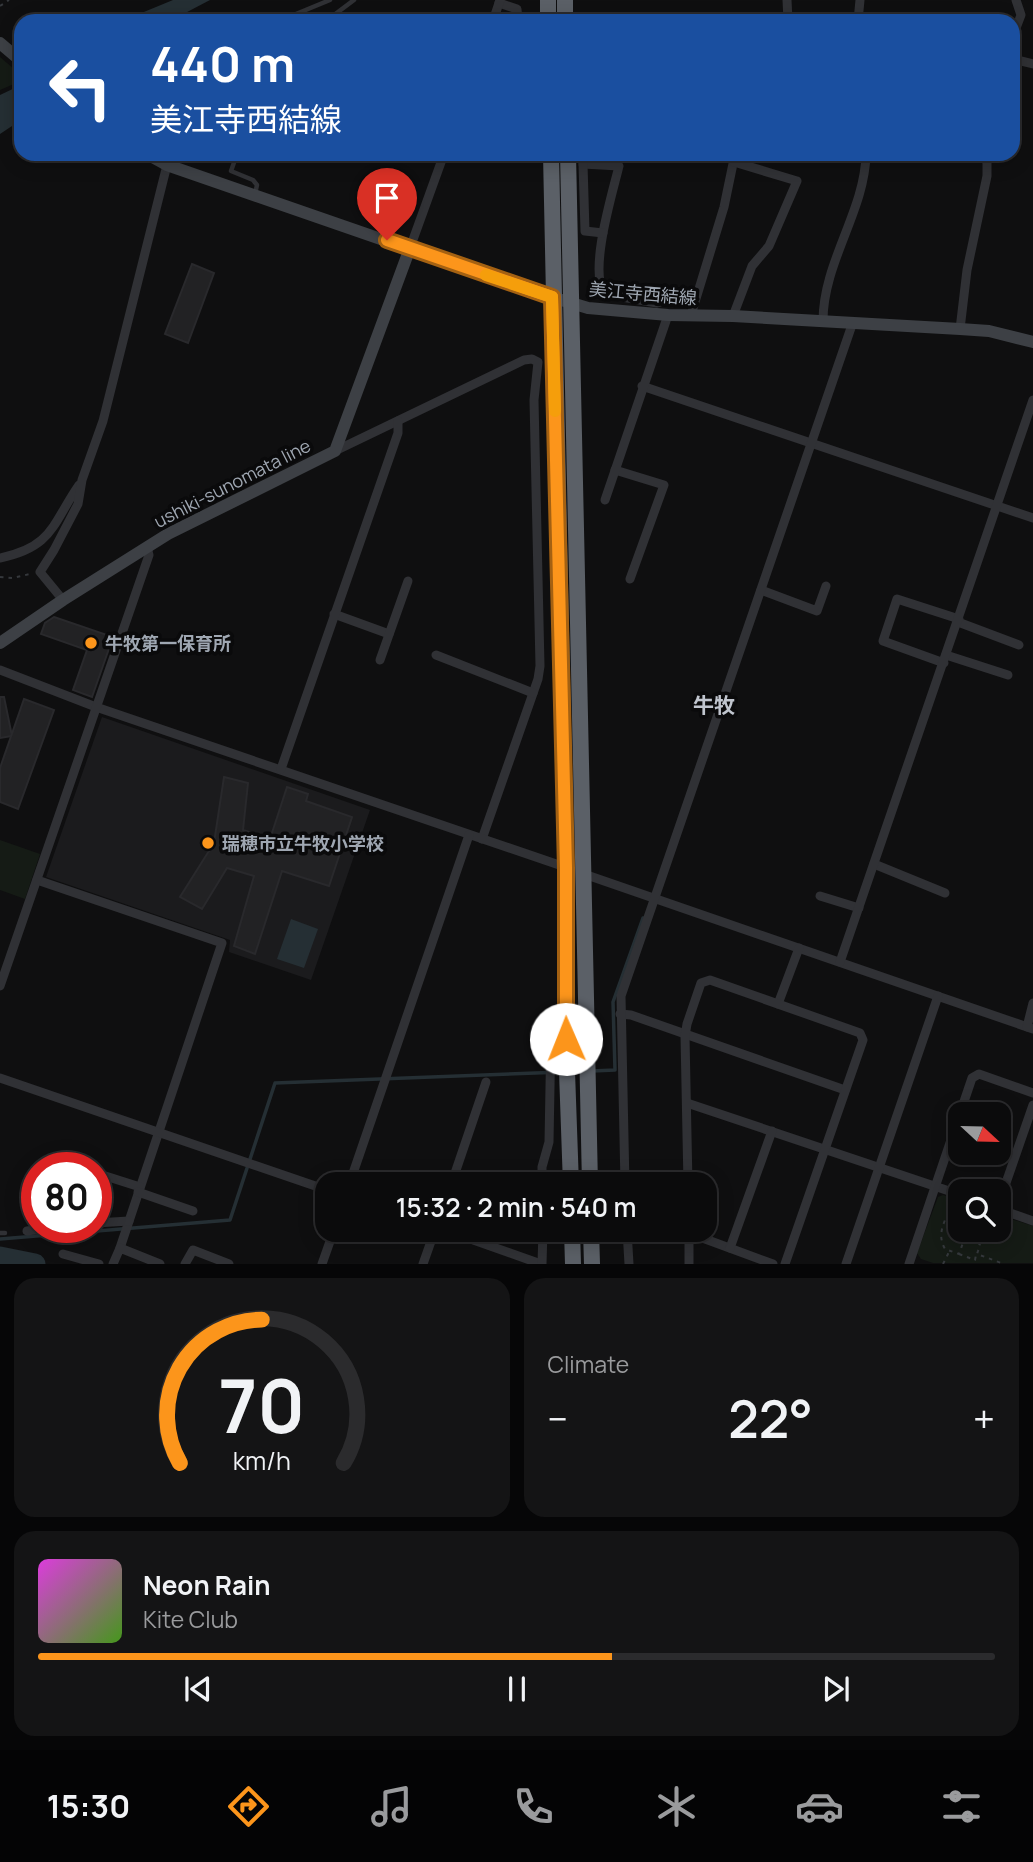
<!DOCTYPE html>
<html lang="en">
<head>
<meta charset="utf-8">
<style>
	:root { --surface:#0b0b0c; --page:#141415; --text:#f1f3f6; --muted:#9a9b9d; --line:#2b2b2d; --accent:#fc951b }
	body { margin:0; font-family:Manrope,"Noto Sans JP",sans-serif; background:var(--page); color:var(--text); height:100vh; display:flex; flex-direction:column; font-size:26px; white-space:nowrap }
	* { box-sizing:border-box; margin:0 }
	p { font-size:23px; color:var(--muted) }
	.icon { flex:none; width:38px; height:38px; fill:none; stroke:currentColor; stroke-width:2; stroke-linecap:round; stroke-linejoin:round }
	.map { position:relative; height:1264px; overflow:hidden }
	.details { display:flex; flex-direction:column; gap:14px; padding:14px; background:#060607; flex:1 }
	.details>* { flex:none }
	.banner { position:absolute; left:14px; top:14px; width:1006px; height:147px; border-radius:21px; box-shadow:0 4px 18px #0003,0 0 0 2px var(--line); background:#1a4fa0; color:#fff; overflow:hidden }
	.needle { width:46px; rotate:112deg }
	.tools { position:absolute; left:948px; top:1102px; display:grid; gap:14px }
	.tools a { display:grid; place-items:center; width:63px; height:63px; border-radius:14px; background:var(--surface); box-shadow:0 4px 18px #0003,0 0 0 2px var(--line); font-size:35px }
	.speed { position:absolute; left:21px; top:1152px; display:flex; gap:14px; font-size:35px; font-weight:700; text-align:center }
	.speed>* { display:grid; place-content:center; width:91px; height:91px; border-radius:50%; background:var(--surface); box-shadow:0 4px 18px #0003,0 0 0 2px var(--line); line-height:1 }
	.speed .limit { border:10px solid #d22; background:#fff; color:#111 }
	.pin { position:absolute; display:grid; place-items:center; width:60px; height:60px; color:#fff; margin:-72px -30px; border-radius:50% 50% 50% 0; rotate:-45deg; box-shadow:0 0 7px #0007 }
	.pin .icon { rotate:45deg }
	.me { position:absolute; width:77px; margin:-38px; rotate:359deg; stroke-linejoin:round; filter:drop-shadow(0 0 5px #0008) }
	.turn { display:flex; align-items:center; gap:24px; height:147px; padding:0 21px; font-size:32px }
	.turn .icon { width:91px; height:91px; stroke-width:2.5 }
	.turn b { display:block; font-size:49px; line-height:60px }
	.big { font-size:52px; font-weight:600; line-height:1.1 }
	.details .widget { flex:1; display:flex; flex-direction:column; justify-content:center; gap:10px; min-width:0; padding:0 24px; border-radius:21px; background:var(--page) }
	.details .dial { align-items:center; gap:0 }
	.dial svg { height:182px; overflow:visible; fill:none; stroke:var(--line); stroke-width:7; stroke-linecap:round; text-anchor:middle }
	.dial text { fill:var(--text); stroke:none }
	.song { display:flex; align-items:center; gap:21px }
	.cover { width:84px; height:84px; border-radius:10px; background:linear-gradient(135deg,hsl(300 70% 55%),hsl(100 70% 35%)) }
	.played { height:7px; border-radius:4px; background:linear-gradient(90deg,var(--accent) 60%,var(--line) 60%) }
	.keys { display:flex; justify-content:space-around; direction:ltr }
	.heat { display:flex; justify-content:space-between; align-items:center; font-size:38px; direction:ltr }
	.details .tiles { flex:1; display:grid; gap:14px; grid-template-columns:1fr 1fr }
	.widget:last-child { grid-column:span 2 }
	.trip { position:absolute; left:315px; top:1172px; width:402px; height:70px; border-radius:21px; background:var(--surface); box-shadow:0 4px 18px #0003,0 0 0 2px var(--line); font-weight:600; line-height:70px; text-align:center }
	.menu { display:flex; height:112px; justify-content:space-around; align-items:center; background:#040405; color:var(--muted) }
	.menu .icon { width:49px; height:49px }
	.menu .current { color:var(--accent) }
	.menu b { font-size:32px; color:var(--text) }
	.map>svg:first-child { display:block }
</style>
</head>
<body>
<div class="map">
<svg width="1033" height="1264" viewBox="0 0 1033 1264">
	<rect width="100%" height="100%" fill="#0f0f10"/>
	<polygon fill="#1b1b1d" points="102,717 370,810 311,980 229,952 230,940 46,877"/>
	<g fill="#151b15">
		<polygon points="0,57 21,75 21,81 0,90"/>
		<polygon points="0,840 40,854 25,899 0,890"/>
		<polygon points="943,1195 961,1201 961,1230 999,1230 999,1215 1033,1226 1033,1263 933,1263 921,1259 917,1253 938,1197"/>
	</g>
	<g fill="#252f34">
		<polygon points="173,0 210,0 170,21 122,21"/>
		<polygon points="21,85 21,120 0,134 0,95"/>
		<polygon points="291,919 318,929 304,968 277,959"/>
	</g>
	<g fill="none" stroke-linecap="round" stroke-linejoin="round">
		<g stroke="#252f34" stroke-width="3.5">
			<polyline points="592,1071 615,1070 613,1002 643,918"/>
			<polyline points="0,1239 230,1220 275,1083 563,1072"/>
		</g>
		<polyline stroke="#252f34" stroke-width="21" points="0,1257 35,1264"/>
	</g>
	<g fill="#222224" stroke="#29292c" stroke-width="2">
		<polygon points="192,264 214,273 188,343 165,334"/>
		<polygon points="54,617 113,637 92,697 73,690 87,650 41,634 45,623"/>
		<polygon points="0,697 4,697 12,736 0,738"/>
		<polygon points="24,699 54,710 18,809 0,802 0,768"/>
		<polygon points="224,777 248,783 243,830 270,839 287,787 308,794 306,801 352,817 329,886 282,871 255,954 234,946 254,876 227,868 202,909 180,897 214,843"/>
	</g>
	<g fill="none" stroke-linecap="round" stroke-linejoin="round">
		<polyline stroke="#2c2d30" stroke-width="9" stroke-dasharray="9 4.5" stroke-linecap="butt" points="563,20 589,19"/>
		<g stroke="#35383c" stroke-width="2" stroke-dasharray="3.5 5" stroke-linecap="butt">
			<polyline points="0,6 9,0"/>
			<polyline points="0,577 13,578 30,574"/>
			<path d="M961 1224 945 1220C941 1230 939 1238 945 1249L959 1254 964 1240 974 1237 980 1245 977 1254 1004 1264"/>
			<polyline points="961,1229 964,1239"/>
			<polyline points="959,1254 975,1260 976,1255"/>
			<polyline points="943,1264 949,1252"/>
		</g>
		<g stroke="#303135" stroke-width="4.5">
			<polyline points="279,21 330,0"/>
			<polyline points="326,21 354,0"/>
			<polyline points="237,154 231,171 253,180 257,185 255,194"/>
			<polyline points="167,164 168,154"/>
			<polyline points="0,1233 5,1233"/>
		</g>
		<g stroke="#303135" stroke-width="9">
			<polyline points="787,0 788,21"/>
			<polyline points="499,3 517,9 518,21 521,21"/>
			<polyline points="589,19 644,17 644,21"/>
			<polyline points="493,21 500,0"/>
			<polyline points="858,21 860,0"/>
			<polyline points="1013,36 1021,15 1016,0"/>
			<polyline points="1013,59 1033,64"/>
			<path d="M583 154V164L619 166C612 195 589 269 604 294L657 303 687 294 695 297"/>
			<polyline points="583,164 585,231 603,233"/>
			<polyline points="410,248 444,154"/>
			<polyline points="691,315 724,207 735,154"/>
			<polyline points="733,316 752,266 769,246 797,181 734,162"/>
			<path d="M823 321C823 262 865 211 866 154"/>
			<polyline points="960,329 967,270 987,176 987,163 984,154"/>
			<polyline points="642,386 1033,518"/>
			<polyline points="335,451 524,360 532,359 538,362 534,400 540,666 538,679 482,839"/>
			<polyline points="615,470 664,485 630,579"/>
			<polyline points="605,500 668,315"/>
			<path d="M0 558C53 547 52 524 79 485"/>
			<polyline points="761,590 817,611 826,586"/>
			<polyline points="63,600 40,572 54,550 78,504 82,480 103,421 167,165"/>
			<polyline points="334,614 389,634"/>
			<polyline points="958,622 1019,645"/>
			<polyline points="436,655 533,693"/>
			<polyline points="946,655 1008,675"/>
			<polyline points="380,660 408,581"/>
			<polyline points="944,663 883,641 897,599 959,619"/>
			<polyline points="0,670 96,707 568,868"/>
			<polyline points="281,769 398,433 398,421"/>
			<polyline points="874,864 945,893"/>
			<polyline points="581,873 1033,1029"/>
			<polyline points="37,880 222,943 120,1248"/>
			<polyline points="820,896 859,908"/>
			<polyline points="840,962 1033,400"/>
			<polyline points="0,986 149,555 147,547"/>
			<polyline points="778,1004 799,948"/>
			<polyline points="620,1014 631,1015 845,1090"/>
			<polyline points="1027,1027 1033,1003"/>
			<polyline points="0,1078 327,1190"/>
			<polyline points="687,1103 961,1195"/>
			<polyline points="79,1167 80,1167"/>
			<polyline points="96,1173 140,1187"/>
			<polyline points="349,1185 469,835"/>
			<polyline points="451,1185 486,1082"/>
			<polyline points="542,1185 542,1167 549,1142 551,1031 555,1020 565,1015"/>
			<polyline points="625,1185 621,996 853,322"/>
			<polyline points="688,1185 685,1036 687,1024 701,983 710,980 860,1033 863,1040 785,1264"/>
			<polyline points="138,1192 193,1211"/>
			<polyline points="999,1203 1033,1105"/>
			<polyline points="999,1209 1033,1221"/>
			<polyline points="96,1223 129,1221"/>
			<polyline points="445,1230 541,1264"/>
			<polyline points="627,1230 629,1264"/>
			<polyline points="27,1231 54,1227"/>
			<polyline points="689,1232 689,1264"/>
			<polyline points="689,1236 697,1236 773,1264"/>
			<polyline points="730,1248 772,1131"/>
			<polyline points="63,1254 99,1264"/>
			<polyline points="113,1264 120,1248 160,1264"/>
			<polyline points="185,1264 193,1250 229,1264"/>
			<polyline points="322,1264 334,1230"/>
			<polyline points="423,1264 435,1230"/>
			<polyline points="542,1264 543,1230"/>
			<polyline points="846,1264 938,996"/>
			<polyline points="909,1264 972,1078 979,1074 1033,1093"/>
		</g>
		<g stroke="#3d4045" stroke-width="12">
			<polyline points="0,43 21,61"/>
			<polyline points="147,154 167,165 525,289 588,308 668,315 733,316 960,329 989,331 1033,342"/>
			<polyline points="0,643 63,600 168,534 335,451 410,248"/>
		</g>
		<g stroke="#5b6067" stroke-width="16">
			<polyline points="548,0 548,21"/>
			<polyline points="565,0 565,21"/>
			<polyline points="551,154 566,868 565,1015 571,1185"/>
			<polyline points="568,154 590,1185"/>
			<polyline points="572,1230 573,1264"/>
			<polyline points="591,1230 592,1264"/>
		</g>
	</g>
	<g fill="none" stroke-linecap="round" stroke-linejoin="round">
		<g stroke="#a46112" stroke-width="18">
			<polyline id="route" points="387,240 552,297 566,868 566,1039"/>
		</g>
		<use href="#route" stroke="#fc951b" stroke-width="12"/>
		<polyline stroke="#f59e0b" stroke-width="12" points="486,275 552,297 555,411"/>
	</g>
	<g fill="#fc951b" stroke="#0a0a0b" stroke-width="2.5">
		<circle cx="91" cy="643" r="7"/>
		<circle cx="208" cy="843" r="7"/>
	</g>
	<g text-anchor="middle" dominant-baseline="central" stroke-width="7" stroke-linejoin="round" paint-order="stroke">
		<g font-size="18" fill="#9fa7b2" stroke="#0a0a0b">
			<text transform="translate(643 293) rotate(5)">美江寺西結線</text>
			<text transform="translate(232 483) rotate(-27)">ushiki-sunomata line</text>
		</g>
		<g font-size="18" font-weight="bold" fill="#9fa7b2" stroke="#0a0a0b" text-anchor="start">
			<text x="105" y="643">牛牧第一保育所</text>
			<text x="222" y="843">瑞穂市立牛牧小学校</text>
		</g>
		<g font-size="21" font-weight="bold" fill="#c0c5ce" stroke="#0a0a0b">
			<text x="714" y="705">牛牧</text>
		</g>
	</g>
</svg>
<div class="tools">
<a><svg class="needle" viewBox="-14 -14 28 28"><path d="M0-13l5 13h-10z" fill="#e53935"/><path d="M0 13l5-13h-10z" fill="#9a9b9d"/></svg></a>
<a><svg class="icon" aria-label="search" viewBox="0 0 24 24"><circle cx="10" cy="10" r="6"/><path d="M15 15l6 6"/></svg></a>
</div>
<div class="speed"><div class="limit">80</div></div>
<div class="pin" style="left:387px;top:240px;background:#d93025"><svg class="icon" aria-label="arrive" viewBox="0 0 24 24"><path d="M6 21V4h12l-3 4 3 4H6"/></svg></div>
<svg class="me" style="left:566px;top:1039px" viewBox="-20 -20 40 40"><circle r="19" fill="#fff"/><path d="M0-13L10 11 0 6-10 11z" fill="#fc951b"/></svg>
<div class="trip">15:32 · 2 min · 540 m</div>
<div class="banner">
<div class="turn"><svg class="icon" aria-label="left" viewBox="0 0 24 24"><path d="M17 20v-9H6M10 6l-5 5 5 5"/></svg><div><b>440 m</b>美江寺西結線</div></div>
</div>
</div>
<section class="details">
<div class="tiles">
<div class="widget dial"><svg viewBox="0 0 100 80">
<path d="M14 69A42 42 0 1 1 86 69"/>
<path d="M14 69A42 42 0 0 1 50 6" stroke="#fc951b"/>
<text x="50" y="56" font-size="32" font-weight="700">70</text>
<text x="50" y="72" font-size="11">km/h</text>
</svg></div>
<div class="widget"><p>Climate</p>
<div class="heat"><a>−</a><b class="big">22°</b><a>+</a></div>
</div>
<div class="widget">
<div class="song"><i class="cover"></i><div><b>Neon Rain</b><p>Kite Club</p></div></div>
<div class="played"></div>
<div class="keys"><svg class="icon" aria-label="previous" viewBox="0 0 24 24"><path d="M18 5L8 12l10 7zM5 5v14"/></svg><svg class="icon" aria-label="pause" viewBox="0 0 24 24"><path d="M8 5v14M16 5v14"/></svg><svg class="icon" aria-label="next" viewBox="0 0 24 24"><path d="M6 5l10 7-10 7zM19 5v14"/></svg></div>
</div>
</div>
</section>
<nav class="menu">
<b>15:30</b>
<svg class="icon current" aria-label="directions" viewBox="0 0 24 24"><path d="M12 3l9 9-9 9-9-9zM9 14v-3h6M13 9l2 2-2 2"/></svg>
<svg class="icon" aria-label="music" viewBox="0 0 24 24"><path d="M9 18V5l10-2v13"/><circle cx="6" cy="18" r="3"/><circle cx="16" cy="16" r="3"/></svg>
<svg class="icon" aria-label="phone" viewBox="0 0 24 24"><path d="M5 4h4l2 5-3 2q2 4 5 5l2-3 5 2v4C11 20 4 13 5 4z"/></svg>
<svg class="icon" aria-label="climate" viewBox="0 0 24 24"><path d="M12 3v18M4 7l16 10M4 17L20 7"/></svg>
<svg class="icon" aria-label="car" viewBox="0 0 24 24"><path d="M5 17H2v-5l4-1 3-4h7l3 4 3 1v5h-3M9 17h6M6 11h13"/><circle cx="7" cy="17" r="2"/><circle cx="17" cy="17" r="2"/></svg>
<svg class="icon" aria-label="filters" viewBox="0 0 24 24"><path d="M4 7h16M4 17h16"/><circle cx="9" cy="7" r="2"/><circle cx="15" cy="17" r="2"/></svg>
</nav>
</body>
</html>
